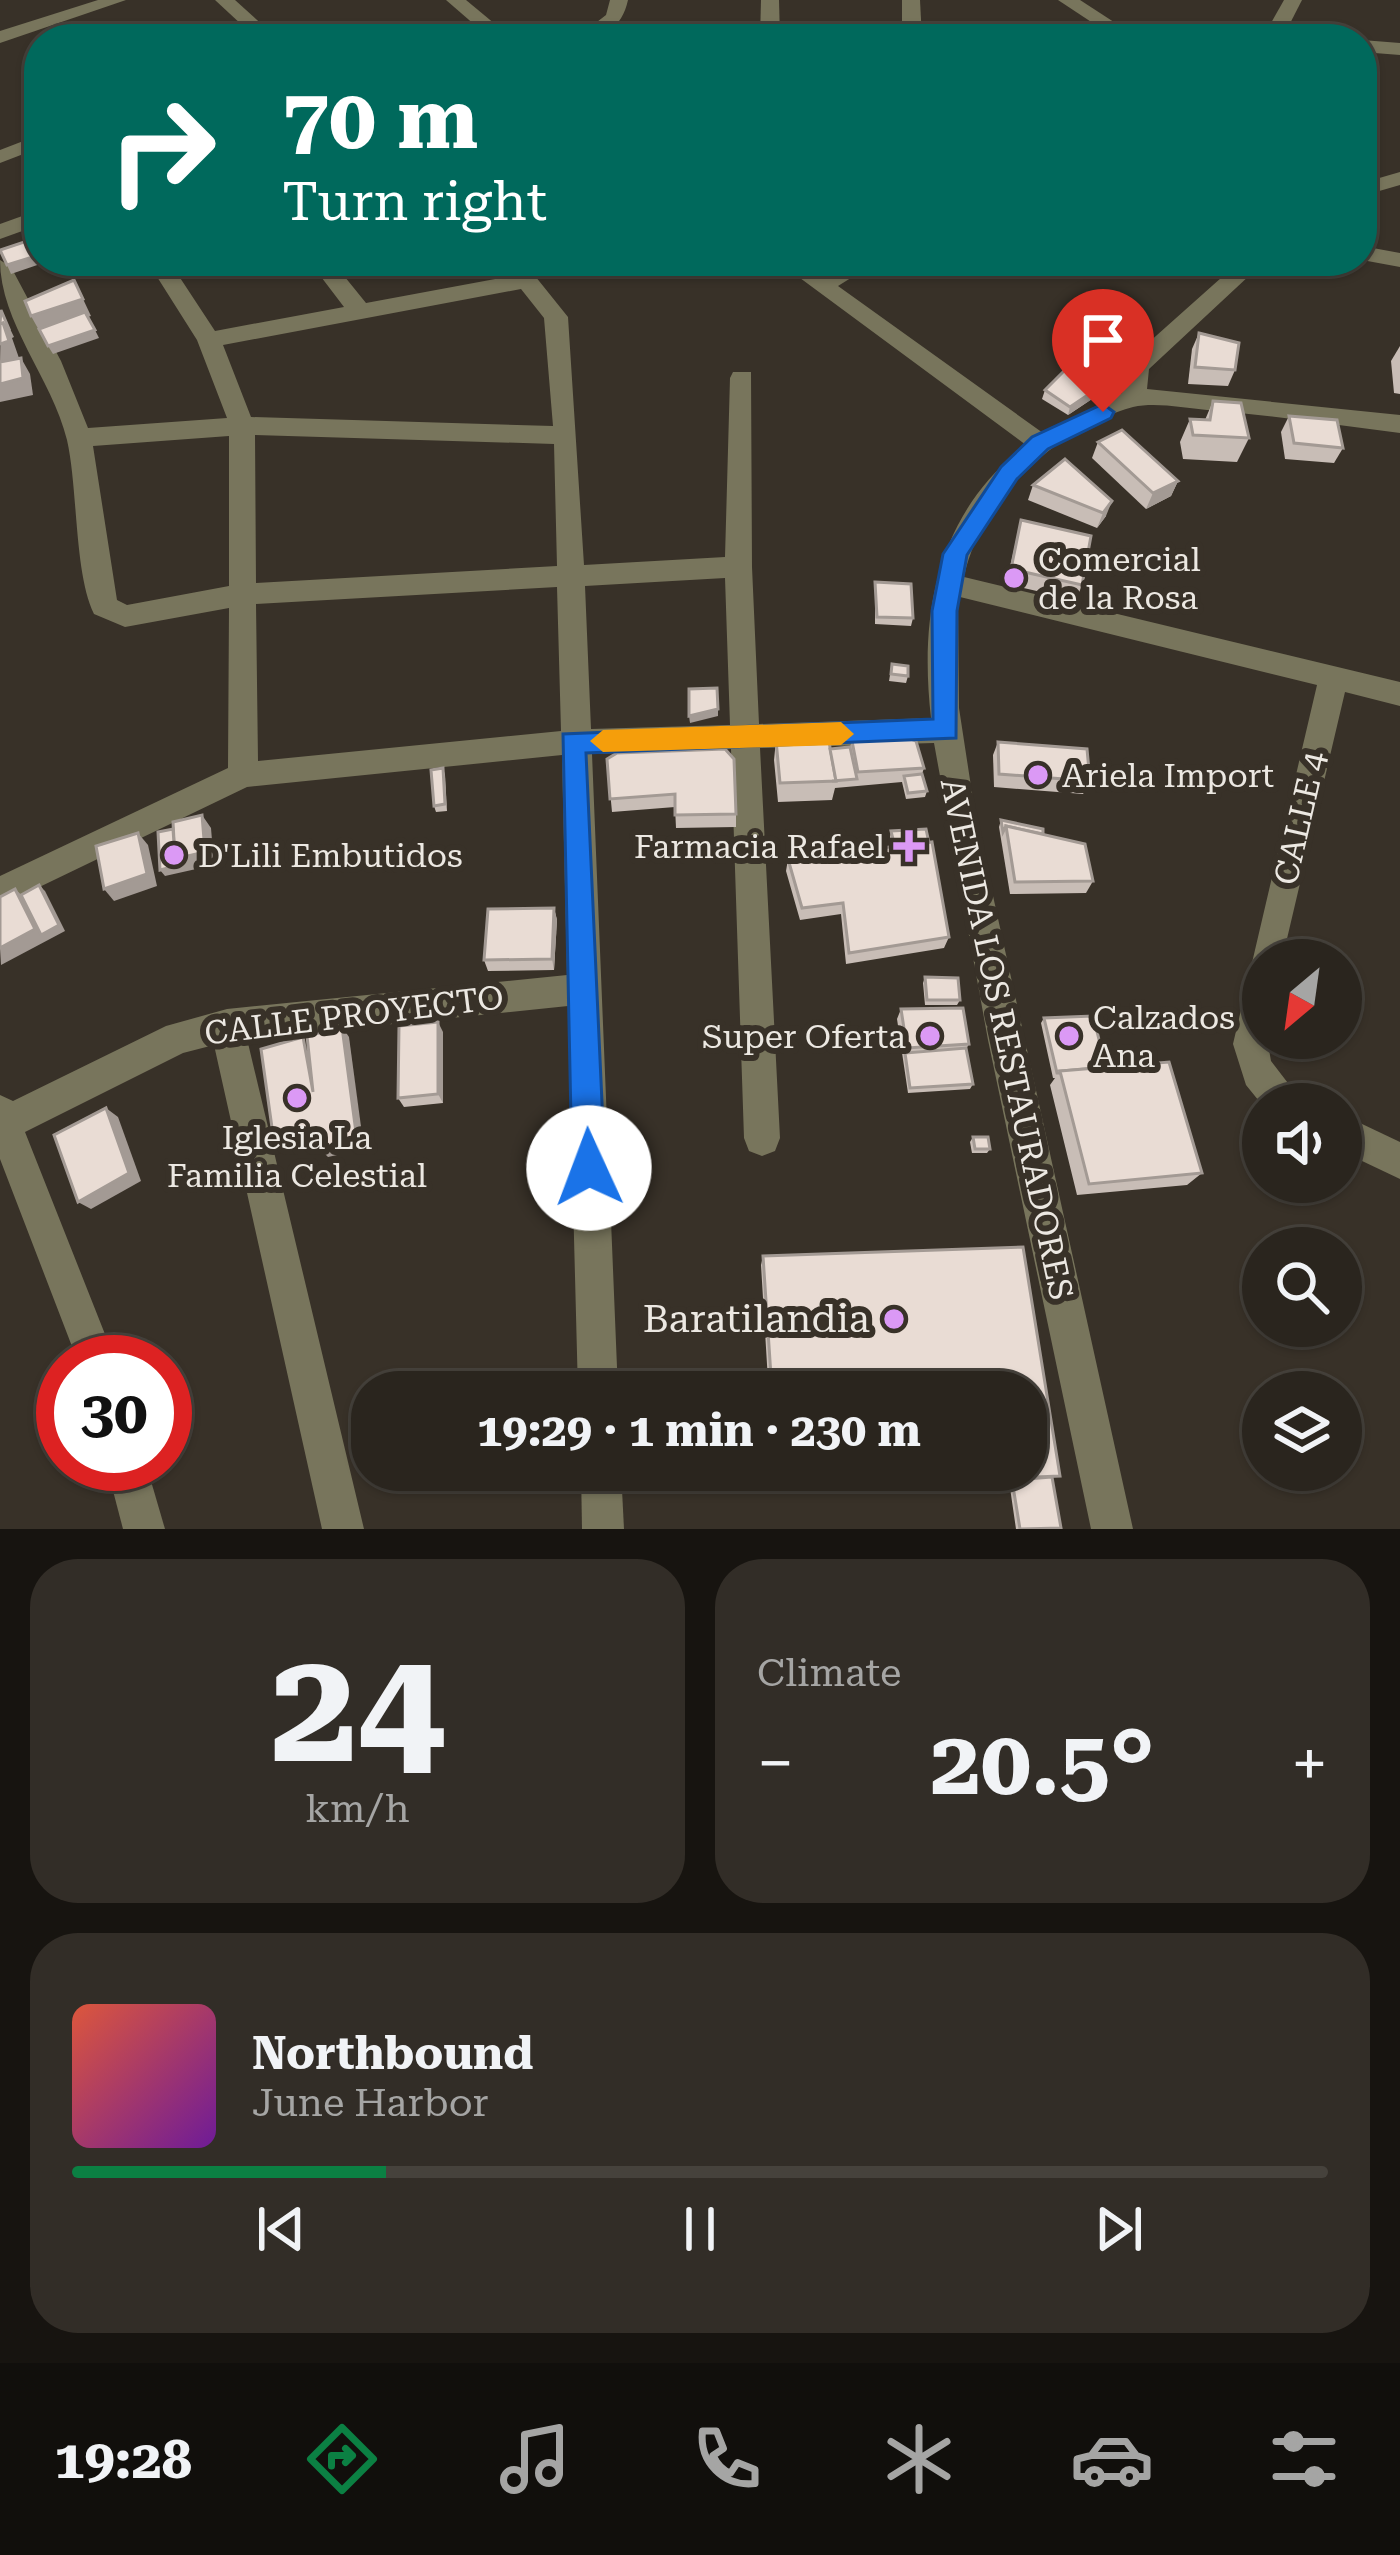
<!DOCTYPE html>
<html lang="en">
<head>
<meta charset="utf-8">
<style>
	:root { --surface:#2a251e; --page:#322d27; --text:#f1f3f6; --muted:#a5a5a4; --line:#46423c; --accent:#0b8043 }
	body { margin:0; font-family:"Roboto Serif",serif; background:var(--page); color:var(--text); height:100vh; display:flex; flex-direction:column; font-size:45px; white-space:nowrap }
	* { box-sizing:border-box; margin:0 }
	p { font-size:39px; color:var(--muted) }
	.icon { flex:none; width:66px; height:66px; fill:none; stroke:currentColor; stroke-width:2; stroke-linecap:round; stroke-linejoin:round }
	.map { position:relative; height:1529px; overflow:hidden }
	.sheet { display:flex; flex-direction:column; gap:30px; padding:30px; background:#171410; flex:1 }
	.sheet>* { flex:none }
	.top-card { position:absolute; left:24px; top:24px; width:1353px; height:252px; border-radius:48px; box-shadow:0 3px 9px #0004,0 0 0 3px var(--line); background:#00695c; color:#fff; overflow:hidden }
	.needle { width:78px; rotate:209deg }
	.controls { position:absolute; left:1242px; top:939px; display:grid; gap:24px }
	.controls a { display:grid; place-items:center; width:120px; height:120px; border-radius:50%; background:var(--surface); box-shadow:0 3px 9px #0004,0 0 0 3px var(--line); font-size:60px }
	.speed { position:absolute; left:36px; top:1335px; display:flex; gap:24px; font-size:60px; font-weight:700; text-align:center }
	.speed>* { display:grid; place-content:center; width:156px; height:156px; border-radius:50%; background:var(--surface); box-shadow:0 3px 9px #0004,0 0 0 3px var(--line); line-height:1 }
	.speed .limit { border:18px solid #d22; background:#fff; color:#111 }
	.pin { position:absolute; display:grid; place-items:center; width:102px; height:102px; color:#fff; margin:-123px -51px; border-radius:50% 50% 50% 0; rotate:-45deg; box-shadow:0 0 12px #0007 }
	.pin .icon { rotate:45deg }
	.me { position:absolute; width:132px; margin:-66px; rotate:358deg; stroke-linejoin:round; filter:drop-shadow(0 0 9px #0008) }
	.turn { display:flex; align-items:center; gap:42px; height:252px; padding:0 60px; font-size:54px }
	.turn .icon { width:156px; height:156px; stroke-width:2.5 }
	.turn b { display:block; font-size:84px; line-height:102px }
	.big { font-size:90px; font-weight:700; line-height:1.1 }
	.sheet .widget { flex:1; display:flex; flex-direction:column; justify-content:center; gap:18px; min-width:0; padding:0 42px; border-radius:48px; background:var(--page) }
	.sheet .dial { align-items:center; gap:0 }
	.dial b { font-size:156px; line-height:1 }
	.song { display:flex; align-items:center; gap:36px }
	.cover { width:144px; height:144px; border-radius:18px; background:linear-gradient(135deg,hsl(10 70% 55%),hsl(280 70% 35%)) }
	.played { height:12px; border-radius:6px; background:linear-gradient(90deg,var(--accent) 25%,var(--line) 25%) }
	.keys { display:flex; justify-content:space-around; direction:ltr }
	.heat { display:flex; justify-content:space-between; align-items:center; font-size:66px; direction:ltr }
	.sheet .tiles { flex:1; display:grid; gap:30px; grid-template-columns:1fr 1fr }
	.widget:last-child { grid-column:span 2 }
	.trip { position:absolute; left:351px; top:1371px; width:696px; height:120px; border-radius:48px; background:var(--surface); box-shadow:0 3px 9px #0004,0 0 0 3px var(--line); font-weight:700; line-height:120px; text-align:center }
	.menu { display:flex; height:192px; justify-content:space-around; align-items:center; background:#110f0c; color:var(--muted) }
	.menu .icon { width:84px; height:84px }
	.menu .current { color:var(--accent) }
	.menu b { font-size:54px; color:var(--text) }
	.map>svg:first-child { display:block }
</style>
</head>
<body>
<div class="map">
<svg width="1400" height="1529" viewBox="0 0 1400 1529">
	<rect width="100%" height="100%" fill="#383128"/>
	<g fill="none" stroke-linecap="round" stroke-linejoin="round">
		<g fill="#78755c" fill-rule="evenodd">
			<polygon points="98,0 126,0 0,43 0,31"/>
			<polygon points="215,0 235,0 278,39 257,39"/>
			<polygon points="446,0 466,0 513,39 491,39"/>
			<path d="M610 0H628C622 28 603 39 575 39L606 15Z"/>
			<polygon points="761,0 779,0 780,39 760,39"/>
			<polygon points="902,0 920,0 922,39 902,39"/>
			<polygon points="1058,0 1080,0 1140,39 1117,39"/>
			<polygon points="1284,0 1302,0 1282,39 1262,39"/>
			<polygon points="1362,40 1400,43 1400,55 1362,52"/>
			<polygon points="39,135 39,148 0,163 0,150"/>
			<polygon points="1400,172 1400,185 1362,196 1362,183"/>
			<polygon points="39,210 39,225 0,239 0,224"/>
			<polygon points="1362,246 1400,253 1400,267 1362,260"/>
			<path d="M0 260 11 267 61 361 88 428 227 418 197 340 147 261H169L215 331 344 307 309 261H332L366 303 511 276 500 261H523L568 317 584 565 725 557 730 378 733 372H751L752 567 759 724 931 718C919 613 937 513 1026 445L777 261H803L822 275 849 261H878L838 286 1043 433 1122 393 1129 360 1240 261H1265L1149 369 1147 389 1400 415V433C1336 425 1271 415 1207 410 1184 408 1156 402 1133 407 1058 427 979 501 964 577L1400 682V706L1345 692 1282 960H1263V1038H1267L1271 1061 1304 1104 1263 1106 1246 1085 1233 1044 1317 685 960 597 958 603 959 708 976 819 1133 1529H1091L988 1040 934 743 760 748 780 1138 775 1151 762 1156 749 1151 744 1138 731 749 592 754 618 1392H578L568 1006 247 1039 364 1529H322L214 1045 183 1053 25 1132 116 1362H78L0 1159V1095L13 1101 166 1026 227 1009 567 975 562 755 247 787 0 906V876L228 768 229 608 125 627 94 614C74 573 78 488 67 440 52 378 0 323 0 260ZM521 289 544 318 553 426 251 417 223 345ZM255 435 554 444 557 566 256 583ZM229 436V586L127 605 117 600 93 446ZM725 578 730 725 591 729 585 586ZM557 587 561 731 258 761 256 604Z"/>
			<polygon points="1341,1114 1400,1142 1400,1179 1341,1151"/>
			<polygon points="106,1464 146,1464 165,1529 123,1529"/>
			<polygon points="581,1470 621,1470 624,1529 582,1529"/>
		</g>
	</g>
	<g fill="#c8bdb6">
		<polygon points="1199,333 1235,370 1228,386 1188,384 1192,349"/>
		<polygon points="1400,346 1400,394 1394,393 1391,361"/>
		<polygon points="1107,389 1068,415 1042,399 1045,390"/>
		<polygon points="1213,401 1249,438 1237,462 1183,459 1180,442 1190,419 1205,420"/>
		<polygon points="1289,416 1343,448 1334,463 1285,459 1281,432"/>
		<polygon points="1098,442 1178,481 1171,496 1146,509 1092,458"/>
		<polygon points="1065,459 1106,516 1097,528 1028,500 1033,485"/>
		<polygon points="1021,520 1082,585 1076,600 1006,584"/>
		<polygon points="875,582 913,618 911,626 875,624"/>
		<polygon points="892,664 908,676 906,683 889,681"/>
		<polygon points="776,740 830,749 850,747 852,741 924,768 922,774 927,791 925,797 906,799 902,782 835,788 832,800 778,802 774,760"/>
		<polygon points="998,742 1090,781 1083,794 994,787 993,755"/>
		<polygon points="607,759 736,814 736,827 676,828 675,807 612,812"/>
		<polygon points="443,768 445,775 447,811 436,812 434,806"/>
		<polygon points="1001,820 1043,834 1093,881 1086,893 1010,894 999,827"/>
		<polygon points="891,831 949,937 944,948 846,964 841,914 800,920 786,871 788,859 892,847 890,837"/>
		<polygon points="554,908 557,920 554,970 488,971 484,960"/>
		<polygon points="925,977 960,1000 957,1005 925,1005 923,983"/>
		<polygon points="901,1009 969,1044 966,1049 973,1084 970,1089 908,1093 897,1019"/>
		<polygon points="1044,1018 1106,1067 1202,1173 1187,1185 1077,1195 1050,1085 1055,1078 1053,1078 1041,1023"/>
		<polygon points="443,1032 443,1103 404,1107 398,1098"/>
		<polygon points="973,1137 990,1149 987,1153 972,1153 970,1142"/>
		<polygon points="1023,1247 1060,1476 1052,1477 1061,1528 1016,1529 1009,1481 1029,1479 791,1488 790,1470 1026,1470 1026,1392 785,1392 784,1381 768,1381 761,1265 763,1256"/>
	</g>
	<g fill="#a39a94">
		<polygon points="39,255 39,261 49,261 11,274 7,265"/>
		<polygon points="83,299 91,316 40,332 31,316"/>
		<polygon points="1,310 14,337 12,338 19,358 0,363"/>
		<polygon points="95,330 99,338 53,354 48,346"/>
		<polygon points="21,358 30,374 33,395 0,402 0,384"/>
		<polygon points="1110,380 1107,389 1068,415 1070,407"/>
		<polygon points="1178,481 1171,496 1146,509 1153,493"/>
		<polygon points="1112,501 1106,516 1097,528 1103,513"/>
		<polygon points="718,709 718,716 690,723 689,716"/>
		<polygon points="202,815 211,828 214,865 165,876 160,870 175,859"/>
		<polygon points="138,833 148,845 157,886 114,901 104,889"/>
		<polygon points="39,885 45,891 65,931 1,965 0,948 15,889 28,901"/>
		<polygon points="554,908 557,920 554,970 552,959"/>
		<polygon points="438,1022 443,1032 443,1103 438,1094"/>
		<polygon points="342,1027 349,1037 364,1149 328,1157 320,1149"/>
		<polygon points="106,1108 118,1117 141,1181 91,1209 78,1202"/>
		<polygon points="318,1129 325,1138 282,1150 274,1142"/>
	</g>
	<g fill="#e9dcd4" stroke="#a39a94" stroke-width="3">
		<polygon points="39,237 39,255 7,265 0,250"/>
		<polygon points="74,280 83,299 31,316 25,301"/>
		<polygon points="1,310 9,329 7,330 3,323 0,324"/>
		<polygon points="85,312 95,330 48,346 39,329"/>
		<polygon points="3,323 9,341 0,344 0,324"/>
		<polygon points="1199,333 1239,343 1235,370 1195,367"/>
		<polygon points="21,358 23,378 0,384 0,362"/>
		<polygon points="1073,362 1110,380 1070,407 1045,390"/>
		<polygon points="1213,401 1241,403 1249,438 1193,435 1190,419 1210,420"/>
		<polygon points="1289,416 1337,420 1343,448 1294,443"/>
		<polygon points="1122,430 1178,481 1153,493 1098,442"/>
		<polygon points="1065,459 1112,501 1103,513 1033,485"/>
		<polygon points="1021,520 1091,536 1082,585 1011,569"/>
		<polygon points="875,582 911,584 913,618 877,617"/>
		<polygon points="892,664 908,666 908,676 891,674"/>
		<polygon points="717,688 718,709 689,716 689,689"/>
		<polygon points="828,736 836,781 780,783 776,740"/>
		<polygon points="906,737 916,741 924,768 858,772 852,741"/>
		<polygon points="998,742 1087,749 1090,781 999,774"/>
		<polygon points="850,747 857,779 832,781 836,781 830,749"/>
		<polygon points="725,749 734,759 736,814 675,815 675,794 610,799 607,759 617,753"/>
		<polygon points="443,768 445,804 434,806 431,770"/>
		<polygon points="922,774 927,791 908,793 904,776"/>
		<polygon points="202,815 205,852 175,859 173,822"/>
		<polygon points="1001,820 1043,829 1043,834 1006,826 1003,832"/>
		<polygon points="1006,826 1085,844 1093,881 1015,882"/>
		<polygon points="173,829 175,859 180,865 160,870 158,832"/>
		<polygon points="926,829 929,843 895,847 891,831"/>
		<polygon points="138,833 147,874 104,889 96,846"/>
		<polygon points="932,842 949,937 849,953 843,903 802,908 788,859"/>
		<polygon points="39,885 59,925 41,935 21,895"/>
		<polygon points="15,889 35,929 0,948 0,897"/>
		<polygon points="554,908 552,959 484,960 488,909"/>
		<polygon points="925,977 958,978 960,1000 927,1000"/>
		<polygon points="963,1008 969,1044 907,1048 901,1009"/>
		<polygon points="1093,1016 1106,1067 1060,1071 1061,1073 1057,1073 1044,1018"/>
		<polygon points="438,1022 438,1094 398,1098 399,1026"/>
		<polygon points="342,1027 357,1140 320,1149 318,1129 274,1142 261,1049 303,1037 313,1092 307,1036"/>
		<polygon points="966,1048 973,1084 910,1088 905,1053"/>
		<polygon points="1169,1062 1202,1173 1089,1184 1060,1071"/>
		<polygon points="106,1108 129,1173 78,1202 54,1135"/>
		<polygon points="973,1137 988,1137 990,1149 975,1149"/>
		<polygon points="1023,1247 1060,1476 794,1486 793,1470 1026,1470 1026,1392 788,1392 787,1376 771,1376 763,1256"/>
		<polygon points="1052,1477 1061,1528 1020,1529 1012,1480"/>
	</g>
	<polygon fill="#1a73e8" stroke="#114b97" stroke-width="3" points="1103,404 1114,412 1111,418 1048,449 1017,479 967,555 957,611 956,738 586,753 605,1168 601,1180 589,1185 577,1180 572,1168 563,734 933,719 932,611 943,554 1001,467 1032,437"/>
	<polygon fill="#f59e0b" points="841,722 854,734 841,745 603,752 590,741 603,730"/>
	<g fill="#db99f5" stroke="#383128" stroke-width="4.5">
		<circle cx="1014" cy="578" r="12"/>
		<circle cx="1038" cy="775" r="12"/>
		<path d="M903 828h12v12h12v12h-12v12h-12v-12h-12v-12h12z"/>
		<circle cx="174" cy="855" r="12"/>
		<circle cx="930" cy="1036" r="12"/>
		<circle cx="1069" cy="1036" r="12"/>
		<circle cx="297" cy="1098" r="12"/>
		<circle cx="894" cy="1319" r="12"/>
	</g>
	<g text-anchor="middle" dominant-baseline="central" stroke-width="12" stroke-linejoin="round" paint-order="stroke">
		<g font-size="33" fill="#ece8e2" stroke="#383128" text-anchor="start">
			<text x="1038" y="559">Comercial<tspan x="1038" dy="38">de la Rosa</tspan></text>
			<text x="1062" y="775">Ariela Import</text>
			<text x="885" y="846" text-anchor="end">Farmacia Rafael</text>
			<text x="198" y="855">D'Lili Embutidos</text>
			<text x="1093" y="1017">Calzados<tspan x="1093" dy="38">Ana</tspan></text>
			<text x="906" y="1036" text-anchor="end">Super Oferta</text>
			<text x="297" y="1137" text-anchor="middle">Iglesia La<tspan x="297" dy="38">Familia Celestial</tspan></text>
		</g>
		<g font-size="33" fill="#ece8e2" stroke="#383128">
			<text transform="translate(1300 818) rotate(-77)">CALLE 4</text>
			<text transform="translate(354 1015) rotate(-7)">CALLE PROYECTO</text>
			<text transform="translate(1007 1039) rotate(78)">AVENIDA LOS RESTAURADORES</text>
		</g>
		<g font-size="39" fill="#ece8e2" stroke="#383128" text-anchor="end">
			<text x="870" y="1319">Baratilandia</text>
		</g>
	</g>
</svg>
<div class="controls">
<a><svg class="needle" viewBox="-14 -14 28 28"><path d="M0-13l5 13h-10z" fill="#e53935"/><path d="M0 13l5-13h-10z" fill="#a5a5a4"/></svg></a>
<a><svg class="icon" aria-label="sound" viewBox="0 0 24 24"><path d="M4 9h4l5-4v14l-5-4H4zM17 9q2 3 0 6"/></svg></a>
<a><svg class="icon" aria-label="search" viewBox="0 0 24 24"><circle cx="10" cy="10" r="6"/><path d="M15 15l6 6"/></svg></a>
<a><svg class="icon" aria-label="layers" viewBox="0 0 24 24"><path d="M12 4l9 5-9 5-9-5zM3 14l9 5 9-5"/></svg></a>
</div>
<div class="speed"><div class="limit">30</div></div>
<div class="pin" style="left:1103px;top:412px;background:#d93025"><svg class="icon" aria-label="arrive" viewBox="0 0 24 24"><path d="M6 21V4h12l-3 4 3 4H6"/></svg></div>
<svg class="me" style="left:589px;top:1168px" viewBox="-20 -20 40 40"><circle r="19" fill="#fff"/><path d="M0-13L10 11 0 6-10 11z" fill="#1a73e8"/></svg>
<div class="trip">19:29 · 1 min · 230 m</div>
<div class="top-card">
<div class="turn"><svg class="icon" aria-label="right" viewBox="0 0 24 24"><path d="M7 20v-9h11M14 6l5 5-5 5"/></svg><div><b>70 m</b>Turn right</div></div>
</div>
</div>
<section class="sheet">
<div class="tiles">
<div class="widget dial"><b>24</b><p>km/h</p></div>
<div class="widget"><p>Climate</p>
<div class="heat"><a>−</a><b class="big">20.5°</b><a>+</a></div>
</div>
<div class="widget">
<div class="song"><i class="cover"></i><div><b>Northbound</b><p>June Harbor</p></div></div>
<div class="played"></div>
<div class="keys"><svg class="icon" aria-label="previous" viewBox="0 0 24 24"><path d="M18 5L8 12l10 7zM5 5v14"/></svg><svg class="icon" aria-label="pause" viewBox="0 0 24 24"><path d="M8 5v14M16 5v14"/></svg><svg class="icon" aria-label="next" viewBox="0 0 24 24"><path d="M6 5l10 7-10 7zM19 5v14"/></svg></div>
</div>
</div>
</section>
<nav class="menu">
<b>19:28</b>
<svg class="icon current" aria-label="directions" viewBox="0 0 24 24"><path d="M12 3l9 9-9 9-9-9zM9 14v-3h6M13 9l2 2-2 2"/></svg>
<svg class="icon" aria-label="music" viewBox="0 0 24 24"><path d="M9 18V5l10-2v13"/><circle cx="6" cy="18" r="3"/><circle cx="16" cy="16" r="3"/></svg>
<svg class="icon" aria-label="phone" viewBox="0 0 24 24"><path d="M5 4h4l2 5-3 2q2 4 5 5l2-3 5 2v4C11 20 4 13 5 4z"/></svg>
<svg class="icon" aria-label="climate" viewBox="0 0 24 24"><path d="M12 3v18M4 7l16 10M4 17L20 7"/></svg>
<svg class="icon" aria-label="car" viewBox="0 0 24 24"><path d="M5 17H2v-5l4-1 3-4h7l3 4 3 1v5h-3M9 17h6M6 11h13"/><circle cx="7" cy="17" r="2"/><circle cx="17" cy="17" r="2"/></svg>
<svg class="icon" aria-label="filters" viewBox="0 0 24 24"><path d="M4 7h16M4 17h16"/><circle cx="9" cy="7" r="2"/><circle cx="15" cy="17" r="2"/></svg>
</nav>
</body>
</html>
